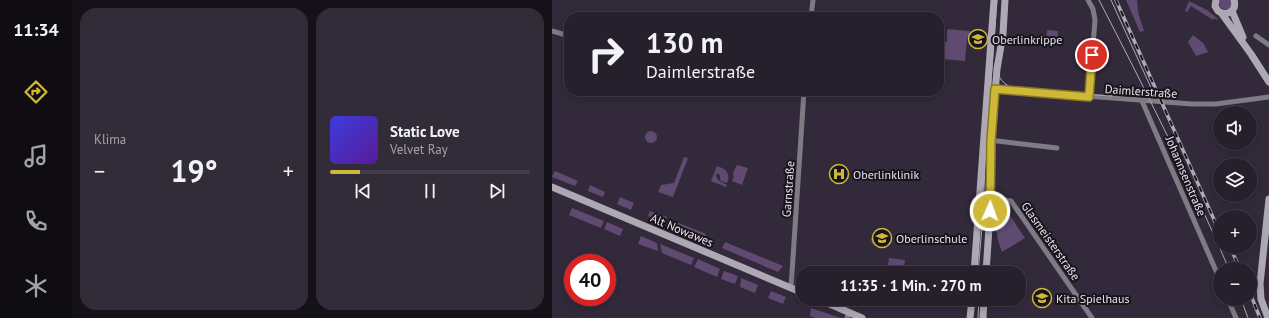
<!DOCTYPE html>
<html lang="de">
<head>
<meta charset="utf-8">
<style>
	:root { --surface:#261f2c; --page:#322c38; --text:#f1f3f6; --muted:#a4a2a9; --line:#423d48; --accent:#cfb837 }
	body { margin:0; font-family:"PT Sans",sans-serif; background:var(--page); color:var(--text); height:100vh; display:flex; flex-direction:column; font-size:15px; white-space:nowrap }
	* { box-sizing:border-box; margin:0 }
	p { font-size:13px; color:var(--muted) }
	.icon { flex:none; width:22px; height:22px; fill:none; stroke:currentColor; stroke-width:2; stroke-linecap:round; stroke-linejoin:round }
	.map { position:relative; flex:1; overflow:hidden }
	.side { display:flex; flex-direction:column; gap:8px; padding:8px; background:#151118; width:480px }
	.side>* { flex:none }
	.guide { position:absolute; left:12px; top:12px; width:380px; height:84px; border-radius:16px; box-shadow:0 2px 10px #0003,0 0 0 1px var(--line); background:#261f2c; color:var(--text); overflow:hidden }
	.controls { position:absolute; left:661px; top:106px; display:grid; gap:8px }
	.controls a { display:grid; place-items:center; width:44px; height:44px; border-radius:50%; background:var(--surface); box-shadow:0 2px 10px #0003,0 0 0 1px var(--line); font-size:20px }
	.speed { position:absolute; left:12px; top:254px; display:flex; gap:8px; font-size:20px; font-weight:700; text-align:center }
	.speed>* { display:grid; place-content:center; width:52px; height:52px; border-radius:50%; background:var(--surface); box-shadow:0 2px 10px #0003,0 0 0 1px var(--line); line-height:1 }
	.speed .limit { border:6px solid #d22; background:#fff; color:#111 }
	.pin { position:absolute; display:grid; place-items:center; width:34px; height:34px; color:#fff; margin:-17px; border:2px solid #fff; border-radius:50%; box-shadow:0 1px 4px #0007 }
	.me { position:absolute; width:44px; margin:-22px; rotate:2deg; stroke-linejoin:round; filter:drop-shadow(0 0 3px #0008) }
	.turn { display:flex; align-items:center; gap:14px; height:84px; padding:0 16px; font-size:18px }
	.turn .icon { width:52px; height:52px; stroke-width:2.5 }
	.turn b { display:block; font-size:28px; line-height:34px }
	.big { font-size:30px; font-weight:700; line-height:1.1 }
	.side .widget { flex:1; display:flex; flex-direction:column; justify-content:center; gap:6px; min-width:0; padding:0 14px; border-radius:16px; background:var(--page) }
	.song { display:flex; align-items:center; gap:12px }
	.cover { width:48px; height:48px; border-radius:6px; background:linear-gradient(135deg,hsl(240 70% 55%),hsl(270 70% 35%)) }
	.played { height:4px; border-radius:2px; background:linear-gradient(90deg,var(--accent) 15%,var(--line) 15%) }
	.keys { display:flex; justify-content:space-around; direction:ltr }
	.heat { display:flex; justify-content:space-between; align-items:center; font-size:22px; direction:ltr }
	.side .tiles { flex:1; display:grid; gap:8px; grid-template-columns:repeat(2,1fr) }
	.trip { position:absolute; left:244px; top:266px; width:230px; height:40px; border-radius:16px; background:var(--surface); box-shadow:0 2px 10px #0003,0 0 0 1px var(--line); font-weight:700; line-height:40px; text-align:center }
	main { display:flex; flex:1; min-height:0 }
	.tabs { display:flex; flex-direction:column; width:72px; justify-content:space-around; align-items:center; background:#0f0c12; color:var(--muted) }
	.tabs .icon { width:28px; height:28px }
	.tabs .selected { color:var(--accent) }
	.tabs b { font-size:18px; color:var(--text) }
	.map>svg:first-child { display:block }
</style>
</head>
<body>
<main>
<nav class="tabs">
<b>11:34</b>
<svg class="icon selected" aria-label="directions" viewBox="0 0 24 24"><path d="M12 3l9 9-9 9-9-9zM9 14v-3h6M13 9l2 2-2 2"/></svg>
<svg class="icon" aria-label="music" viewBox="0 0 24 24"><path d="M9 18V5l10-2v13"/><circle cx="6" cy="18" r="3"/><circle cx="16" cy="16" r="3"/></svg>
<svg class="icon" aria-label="phone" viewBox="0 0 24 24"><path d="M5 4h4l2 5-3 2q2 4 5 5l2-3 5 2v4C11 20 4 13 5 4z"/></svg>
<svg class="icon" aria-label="climate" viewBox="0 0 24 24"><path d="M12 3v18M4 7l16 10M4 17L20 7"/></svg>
</nav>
<section class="side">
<div class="tiles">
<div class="widget"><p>Klima</p>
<div class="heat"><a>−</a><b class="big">19°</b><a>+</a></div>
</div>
<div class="widget">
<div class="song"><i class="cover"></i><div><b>Static Love</b><p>Velvet Ray</p></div></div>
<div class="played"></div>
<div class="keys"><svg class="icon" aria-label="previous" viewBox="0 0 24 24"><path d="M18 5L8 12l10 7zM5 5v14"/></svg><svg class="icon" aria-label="pause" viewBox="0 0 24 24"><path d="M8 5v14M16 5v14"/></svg><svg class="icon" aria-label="next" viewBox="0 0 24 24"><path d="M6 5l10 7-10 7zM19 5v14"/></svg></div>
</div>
</div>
</section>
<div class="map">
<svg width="717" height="318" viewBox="0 0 717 318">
	<rect width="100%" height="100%" fill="#32293a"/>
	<g fill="#604a72">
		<polygon points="574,0 585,0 586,12 592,31 588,32"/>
		<path d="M668 0H678C680 4 679 8 675 10L669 8 667 5Z"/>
		<polygon points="637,1 655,10 666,19 665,20 662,18 661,20 639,6 635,12 633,11"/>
		<polygon points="395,29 418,31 418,36 415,38 413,61 390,59 390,41 395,42"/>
		<polygon points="495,30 506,31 505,45 494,44"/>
		<polygon points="641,35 651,43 656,52 644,56 636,42"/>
		<circle cx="99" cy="137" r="6"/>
		<polygon points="132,157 136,158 121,197 106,192 109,185 122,183"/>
		<polygon points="185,165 196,168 190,185 180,181 182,176 181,173"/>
		<path d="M165 166C174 169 179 173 175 183L169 181 168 179V176L166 173 164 175 166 180 175 185 174 187 159 181Z"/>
		<polygon points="3,171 26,181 23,186 0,177"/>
		<polygon points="38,185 53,192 51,197 36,191"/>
		<polygon points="68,197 82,203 79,210 65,204"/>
		<polygon points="20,208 52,221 49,228 17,215"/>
		<path d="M448 208H453L473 238 450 252C444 236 443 227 444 209Z"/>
		<polygon points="98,211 115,217 112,223 96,216"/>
		<polygon points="117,219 154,234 152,239 115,224"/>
		<polygon points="55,222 71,229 68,236 52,229"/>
		<path d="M326 235 335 236 339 240V243C332 249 320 249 319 239L321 236Z"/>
		<polygon points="89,236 105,243 106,251 86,244"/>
		<polygon points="173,242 231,266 226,272 170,248"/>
		<polygon points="108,244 142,258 139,265 110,253"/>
		<polygon points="337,258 353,260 351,273 335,273"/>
		<polygon points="146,259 168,269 165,277 142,267"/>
		<polygon points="172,271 186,276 183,284 169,279"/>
		<polygon points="189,278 206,285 203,293 188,287"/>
		<polygon points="219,291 234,297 231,304 216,298"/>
		<polygon points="259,308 289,318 264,318 258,316"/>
	</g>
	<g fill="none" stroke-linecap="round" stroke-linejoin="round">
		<g stroke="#7f7b84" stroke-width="5">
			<polyline points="536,0 541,9 543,20 537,97"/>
			<polyline points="259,17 261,0"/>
			<polyline points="0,31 17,36"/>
			<polyline points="704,36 717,45"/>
			<polyline points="441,89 640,104 664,104 717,97"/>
			<polyline points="590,101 668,280"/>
			<polyline points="437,140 505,148"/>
			<polyline points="428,196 459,201 540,318"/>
			<polyline points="239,288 252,91"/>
			<polyline points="676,299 684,318"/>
			<polyline points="295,318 297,312"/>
		</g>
		<g stroke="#aea7b4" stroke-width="7">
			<path d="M664 0 663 6 666 11C675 17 685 11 682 0"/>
			<polyline points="680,11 691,37"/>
			<polyline points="670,14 699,54 717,82"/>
			<polyline points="0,187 251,293"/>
			<polyline points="422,273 442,0"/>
			<polyline points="434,273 439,197 439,141 445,69 451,34 453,0"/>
			<polyline points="266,299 310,318"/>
			<polyline points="418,318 420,299"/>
			<polyline points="431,318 432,299"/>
			<polyline points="716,318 709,299 708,284 717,199"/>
		</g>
		<g stroke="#afa9b5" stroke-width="1">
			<path d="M547 0C593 89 637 177 677 269"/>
			<polyline points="559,0 600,90"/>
			<path d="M443 64C446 79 451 85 466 90L560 96"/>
			<path d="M438 103C443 92 450 88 462 89"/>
			<polyline points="426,273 431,215 433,163 445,0"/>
			<polyline points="689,299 696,318"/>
			<polyline points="426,318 427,299"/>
		</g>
		<g stroke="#afa9b5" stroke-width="3.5">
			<g id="rail">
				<polyline points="564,0 668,233"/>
				<polyline points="678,247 688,269"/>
				<polyline points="698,293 708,318"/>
			</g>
		</g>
		<use href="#rail" stroke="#18141b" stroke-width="2" stroke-dasharray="6" stroke-linecap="butt"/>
	</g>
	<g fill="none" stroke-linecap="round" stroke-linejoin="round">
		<g stroke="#877824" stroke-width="10">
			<polyline id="route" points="438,211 439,141 443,89 537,97 540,55"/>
		</g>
		<use href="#route" stroke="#cfb837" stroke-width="7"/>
	</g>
	<defs>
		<g id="school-ring" transform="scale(1)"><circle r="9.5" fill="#18141b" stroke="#cfb837" stroke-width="1.5"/><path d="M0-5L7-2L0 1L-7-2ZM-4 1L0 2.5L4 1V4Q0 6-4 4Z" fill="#cfb837"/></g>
		<g id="hospital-ring" transform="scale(1)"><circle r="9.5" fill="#18141b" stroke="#cfb837" stroke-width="1.5"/><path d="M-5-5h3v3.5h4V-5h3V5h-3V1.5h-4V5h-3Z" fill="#cfb837"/></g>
	</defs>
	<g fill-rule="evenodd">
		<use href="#school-ring" x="426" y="39"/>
		<use href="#hospital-ring" x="287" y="174"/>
		<use href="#school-ring" x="330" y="238"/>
		<use href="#school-ring" x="490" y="298"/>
	</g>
	<g text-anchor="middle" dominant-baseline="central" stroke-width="4" stroke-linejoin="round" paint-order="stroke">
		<g font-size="12" fill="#e8e2ed" stroke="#18141b" text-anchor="start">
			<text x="440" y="39">Oberlinkrippe</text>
			<text x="301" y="174">Oberlinklinik</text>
			<text x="344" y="238">Oberlinschule</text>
			<text x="504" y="298">Kita Spielhaus</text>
		</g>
		<g font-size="12" fill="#e8e2ed" stroke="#18141b">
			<text transform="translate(589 91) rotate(4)">Daimlerstraße</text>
			<text transform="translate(634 176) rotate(67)">Johannsenstraße</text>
			<text transform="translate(236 189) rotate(-86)">Garnstraße</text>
			<text transform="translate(130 230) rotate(23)">Alt Nowawes</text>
			<text transform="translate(499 241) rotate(55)">Glasmeisterstraße</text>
		</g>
	</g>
</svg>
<div class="controls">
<a><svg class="icon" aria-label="sound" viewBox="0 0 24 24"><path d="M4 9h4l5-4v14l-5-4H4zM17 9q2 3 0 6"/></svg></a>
<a><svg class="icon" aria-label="layers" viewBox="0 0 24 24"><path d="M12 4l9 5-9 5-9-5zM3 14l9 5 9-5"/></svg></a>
<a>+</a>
<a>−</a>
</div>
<div class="speed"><div class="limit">40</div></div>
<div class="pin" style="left:540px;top:55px;background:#d93025"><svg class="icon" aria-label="arrive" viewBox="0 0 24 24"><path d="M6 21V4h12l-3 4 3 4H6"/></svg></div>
<svg class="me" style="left:438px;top:211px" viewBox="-20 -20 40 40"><circle r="17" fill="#cfb837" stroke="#fff" stroke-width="3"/><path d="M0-11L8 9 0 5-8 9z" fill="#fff"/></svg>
<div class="trip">11:35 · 1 Min. · 270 m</div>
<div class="guide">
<div class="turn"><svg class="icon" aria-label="right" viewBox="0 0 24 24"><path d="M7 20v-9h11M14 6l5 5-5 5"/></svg><div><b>130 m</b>Daimlerstraße</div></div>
</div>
</div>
</main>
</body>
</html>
